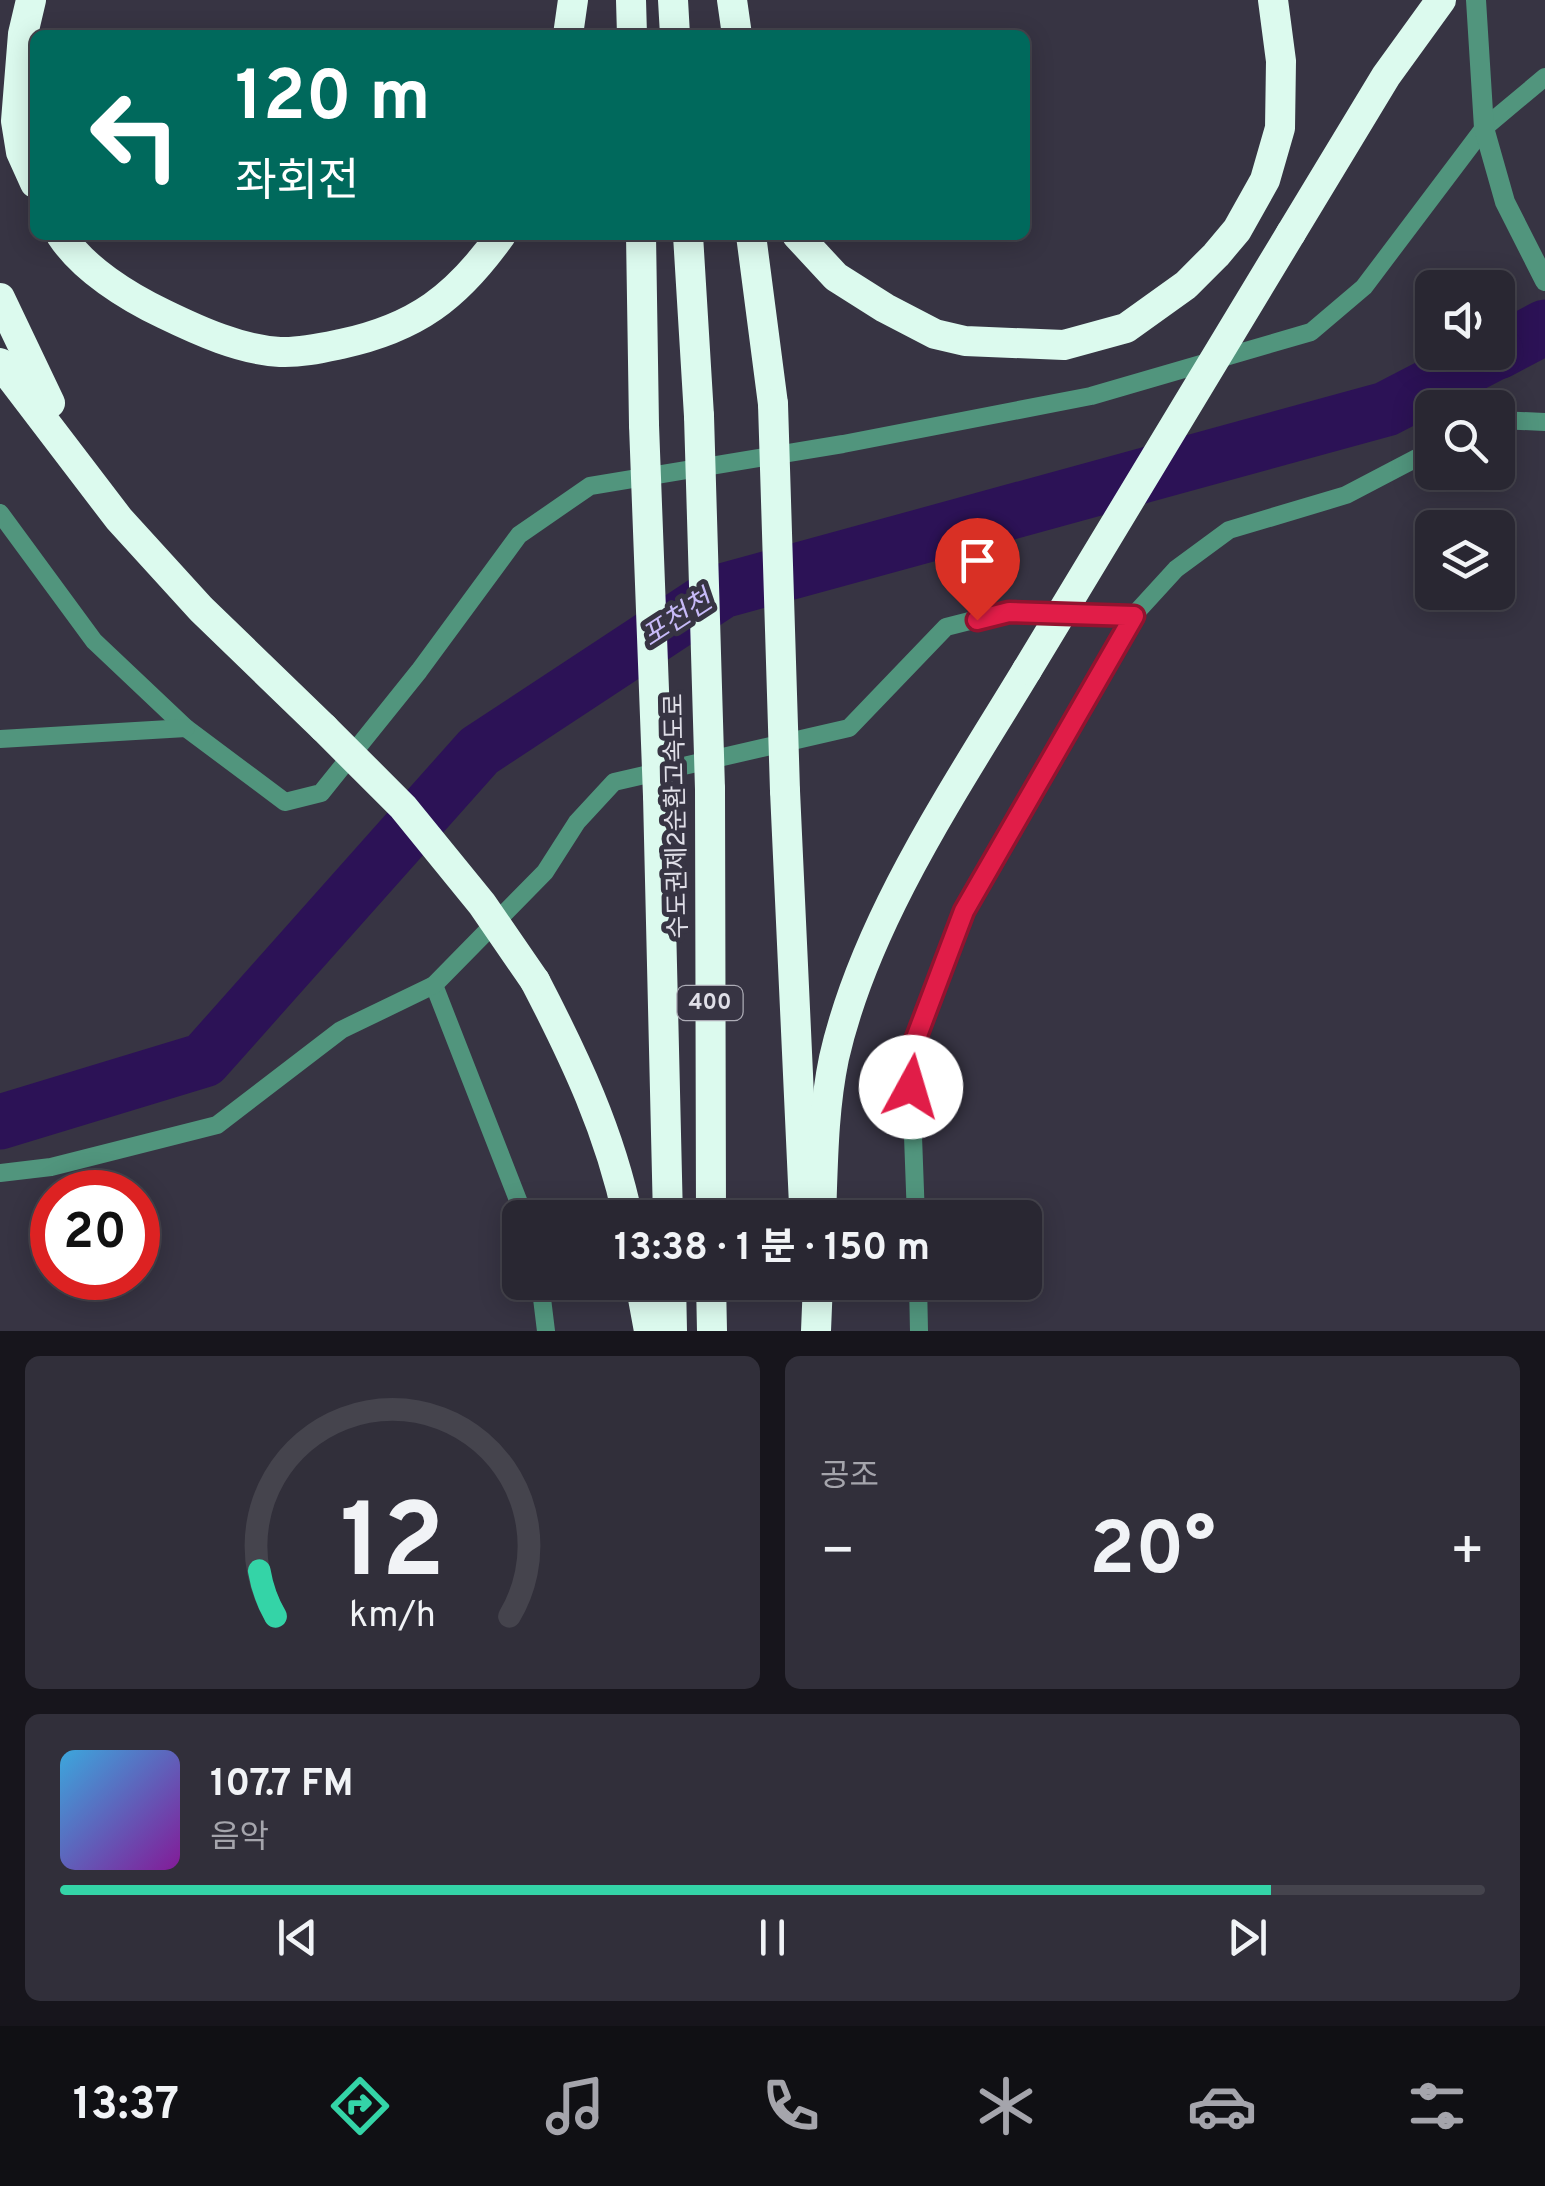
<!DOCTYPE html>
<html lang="ko">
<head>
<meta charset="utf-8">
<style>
	:root { --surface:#292732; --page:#312f3a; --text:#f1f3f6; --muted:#a5a5ac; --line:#45444d; --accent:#34d4a7 }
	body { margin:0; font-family:Overpass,"Noto Sans KR",sans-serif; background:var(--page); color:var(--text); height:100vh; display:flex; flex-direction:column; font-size:38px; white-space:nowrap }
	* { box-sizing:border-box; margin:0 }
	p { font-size:32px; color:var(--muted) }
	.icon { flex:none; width:55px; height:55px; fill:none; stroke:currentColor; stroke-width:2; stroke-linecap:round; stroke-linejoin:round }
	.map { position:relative; height:1331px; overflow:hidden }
	.sheet { display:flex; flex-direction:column; gap:25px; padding:25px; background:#17151c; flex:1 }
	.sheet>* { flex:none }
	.banner { position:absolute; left:30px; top:30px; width:1000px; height:210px; border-radius:15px; box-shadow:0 5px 25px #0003,0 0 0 2px var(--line); background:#00695c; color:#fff; overflow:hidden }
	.tools { position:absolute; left:1415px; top:270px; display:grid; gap:20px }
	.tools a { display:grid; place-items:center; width:100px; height:100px; border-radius:15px; background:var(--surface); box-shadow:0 5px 25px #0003,0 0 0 2px var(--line); font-size:50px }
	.speed { position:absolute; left:30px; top:1170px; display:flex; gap:20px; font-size:50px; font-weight:700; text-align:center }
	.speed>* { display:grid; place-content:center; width:130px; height:130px; border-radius:50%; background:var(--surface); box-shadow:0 5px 25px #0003,0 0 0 2px var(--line); line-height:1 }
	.speed .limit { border:15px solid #d22; background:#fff; color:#111 }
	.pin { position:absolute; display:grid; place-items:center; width:85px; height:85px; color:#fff; margin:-102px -42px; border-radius:50% 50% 50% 0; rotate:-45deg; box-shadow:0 0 10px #0007 }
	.pin .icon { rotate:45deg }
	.me { position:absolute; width:110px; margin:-55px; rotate:6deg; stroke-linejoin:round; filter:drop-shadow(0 0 8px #0008) }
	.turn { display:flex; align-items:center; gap:35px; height:210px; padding:0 40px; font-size:45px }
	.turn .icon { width:130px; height:130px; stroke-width:2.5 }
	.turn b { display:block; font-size:70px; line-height:85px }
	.big { font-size:75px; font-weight:700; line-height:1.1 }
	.sheet .widget { flex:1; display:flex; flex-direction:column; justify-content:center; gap:15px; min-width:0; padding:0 35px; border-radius:15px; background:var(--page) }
	.sheet .dial { align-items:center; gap:0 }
	.dial svg { height:260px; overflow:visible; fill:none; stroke:var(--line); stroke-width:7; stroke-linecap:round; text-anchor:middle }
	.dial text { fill:var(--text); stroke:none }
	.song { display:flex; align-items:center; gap:30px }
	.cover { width:120px; height:120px; border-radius:15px; background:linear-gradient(135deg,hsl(200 70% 55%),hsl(290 70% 35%)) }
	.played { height:10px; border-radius:5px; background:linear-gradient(90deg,var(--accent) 85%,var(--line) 85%) }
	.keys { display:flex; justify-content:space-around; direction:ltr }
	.heat { display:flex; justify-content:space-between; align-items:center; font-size:55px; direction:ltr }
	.sheet .tiles { flex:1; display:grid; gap:25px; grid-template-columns:1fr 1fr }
	.widget:last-child { grid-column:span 2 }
	.trip { position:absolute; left:502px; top:1200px; width:540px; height:100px; border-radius:15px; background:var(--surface); box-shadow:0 5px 25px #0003,0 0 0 2px var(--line); font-weight:700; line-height:100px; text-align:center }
	.tab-bar { display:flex; height:160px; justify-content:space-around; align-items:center; background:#101014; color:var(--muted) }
	.tab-bar .icon { width:70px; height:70px }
	.tab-bar .current { color:var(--accent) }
	.tab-bar b { font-size:45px; color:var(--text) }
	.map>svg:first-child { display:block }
</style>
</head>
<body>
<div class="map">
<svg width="1545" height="1331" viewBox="0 0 1545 1331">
	<rect width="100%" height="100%" fill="#373443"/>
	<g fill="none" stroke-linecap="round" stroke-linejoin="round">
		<g stroke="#2c1256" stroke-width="55">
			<polyline points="1498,352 1545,327"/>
			<polyline points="0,1122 204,1060 479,751 722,591 1386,409 1496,352"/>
		</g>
		<g stroke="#51957d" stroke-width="18">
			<polyline points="1498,420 1545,422"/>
			<polyline points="0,513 94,641 186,728 285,802 321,793 419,671 519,535 590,486 843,444 1091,396 1311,332 1364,287 1484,128 1545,77"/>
			<polyline points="0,739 186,728"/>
			<polyline points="434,985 525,1218"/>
			<polyline points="0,1173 51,1167 217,1125 341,1030 434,985 545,872 577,822 614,782 849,728 946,627 1009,611 1133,616"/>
			<polyline points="916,1218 910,1054 963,911 1133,616 1176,569 1229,530 1346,495 1432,450"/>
			<polyline points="540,1282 546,1331"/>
			<polyline points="918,1282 919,1331"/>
		</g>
		<polyline stroke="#51957d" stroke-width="20" points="1476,0 1484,128 1505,202 1545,281"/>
		<g stroke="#dcfaee" stroke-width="30">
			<polyline points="31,0 23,34 16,121 21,152 35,183"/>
			<polyline points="631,0 632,35"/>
			<polyline points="673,0 675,35"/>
			<polyline points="732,0 737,35"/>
			<polyline points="568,35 573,0"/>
			<polyline points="1291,233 1386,76 1441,0"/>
			<path d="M61 235C83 269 128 297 164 314 199 331 241 350 280 352 300 353 322 348 341 344 416 328 457 297 501 235"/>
			<polyline points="641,235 644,425"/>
			<polyline points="688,235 699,416"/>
			<polyline points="751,235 773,404"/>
			<polyline points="797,235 836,277 885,308 935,334 965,341 1064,345 1126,328 1186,285 1216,255 1237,230 1265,180 1280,128 1281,61 1273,0"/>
			<polyline points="0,298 50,403"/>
			<polyline points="0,363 119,519 201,609 324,728"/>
			<polyline points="710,789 711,1218"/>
			<polyline points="785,791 804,1205"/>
			<polyline points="658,796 668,1218"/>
			<path d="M535 981C575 1058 610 1132 628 1218"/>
			<path d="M821 1218C823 1164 823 1111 834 1058 865 921 955 789 1027 670"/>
			<polyline points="640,1282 649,1331"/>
			<polyline points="671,1282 672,1331"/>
			<polyline points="711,1282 712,1331"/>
			<polyline points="816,1331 818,1282"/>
		</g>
		<g stroke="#dcfaee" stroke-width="30">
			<polyline points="773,404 785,791"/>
			<polyline points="699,416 710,789"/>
			<polyline points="644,425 658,796"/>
			<polyline points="1027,670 1291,233"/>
			<polyline points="324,728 403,807 482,904 535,981"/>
		</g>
	</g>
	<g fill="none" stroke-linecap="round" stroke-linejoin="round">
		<g stroke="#92132f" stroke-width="25">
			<polyline id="route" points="911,1087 910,1054 964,911 1134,616 1009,612 977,620"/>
		</g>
		<use href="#route" stroke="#e11d48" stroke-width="18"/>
	</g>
	<g text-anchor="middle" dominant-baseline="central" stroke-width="10" stroke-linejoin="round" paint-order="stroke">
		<rect fill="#373443" stroke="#adacb6" stroke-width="2.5" x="677.5" y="986" width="65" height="34" rx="8"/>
		<g font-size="22" font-weight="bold" fill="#e0dfe8">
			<text x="710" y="1003">400</text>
		</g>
		<g font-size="25" fill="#e0dfe8" stroke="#373443">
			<text transform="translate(678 816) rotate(-91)">수도권제2순환고속도로</text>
		</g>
		<g font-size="28" font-style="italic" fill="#c7baf8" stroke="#373443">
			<text transform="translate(678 620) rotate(-33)">포천천</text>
		</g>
	</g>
</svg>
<div class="tools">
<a><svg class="icon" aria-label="sound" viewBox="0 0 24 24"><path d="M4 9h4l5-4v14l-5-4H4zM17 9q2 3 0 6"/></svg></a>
<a><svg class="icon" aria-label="search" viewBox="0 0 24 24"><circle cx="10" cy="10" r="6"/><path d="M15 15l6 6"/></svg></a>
<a><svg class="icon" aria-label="layers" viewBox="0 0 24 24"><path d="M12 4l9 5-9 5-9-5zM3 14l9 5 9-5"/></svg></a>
</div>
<div class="speed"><div class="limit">20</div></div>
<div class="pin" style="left:977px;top:620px;background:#d93025"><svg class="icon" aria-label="arrive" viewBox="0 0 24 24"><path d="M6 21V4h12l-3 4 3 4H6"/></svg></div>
<svg class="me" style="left:911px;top:1087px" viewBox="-20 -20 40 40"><circle r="19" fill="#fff"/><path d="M0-13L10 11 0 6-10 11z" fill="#e11d48"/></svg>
<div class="trip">13:38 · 1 분 · 150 m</div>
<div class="banner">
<div class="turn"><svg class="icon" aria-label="left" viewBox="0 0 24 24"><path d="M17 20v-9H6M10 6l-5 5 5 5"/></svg><div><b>120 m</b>좌회전</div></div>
</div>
</div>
<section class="sheet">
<div class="tiles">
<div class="widget dial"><svg viewBox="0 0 100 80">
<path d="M14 69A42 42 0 1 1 86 69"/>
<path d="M14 69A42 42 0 0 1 9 55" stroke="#34d4a7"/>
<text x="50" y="56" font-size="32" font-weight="700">12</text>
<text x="50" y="72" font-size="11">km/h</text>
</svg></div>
<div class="widget"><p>공조</p>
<div class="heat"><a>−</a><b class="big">20°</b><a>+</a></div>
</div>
<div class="widget">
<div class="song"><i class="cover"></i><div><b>107.7 FM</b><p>음악</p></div></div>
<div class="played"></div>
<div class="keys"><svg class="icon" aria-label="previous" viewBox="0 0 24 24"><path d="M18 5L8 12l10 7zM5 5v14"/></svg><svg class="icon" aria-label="pause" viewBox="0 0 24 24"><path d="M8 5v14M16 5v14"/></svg><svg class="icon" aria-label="next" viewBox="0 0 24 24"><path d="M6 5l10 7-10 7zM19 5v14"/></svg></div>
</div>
</div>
</section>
<nav class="tab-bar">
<b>13:37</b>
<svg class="icon current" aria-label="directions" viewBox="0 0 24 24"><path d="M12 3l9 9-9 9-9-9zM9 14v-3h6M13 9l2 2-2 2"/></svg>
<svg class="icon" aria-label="music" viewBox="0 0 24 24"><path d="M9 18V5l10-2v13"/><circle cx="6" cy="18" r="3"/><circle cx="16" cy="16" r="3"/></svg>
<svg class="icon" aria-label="phone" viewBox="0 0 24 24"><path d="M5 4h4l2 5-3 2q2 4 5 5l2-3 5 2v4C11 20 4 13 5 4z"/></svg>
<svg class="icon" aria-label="climate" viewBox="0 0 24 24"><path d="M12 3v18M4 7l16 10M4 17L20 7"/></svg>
<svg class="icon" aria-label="car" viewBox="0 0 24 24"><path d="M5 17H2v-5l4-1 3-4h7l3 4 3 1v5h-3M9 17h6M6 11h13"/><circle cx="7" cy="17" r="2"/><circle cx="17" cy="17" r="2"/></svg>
<svg class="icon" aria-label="filters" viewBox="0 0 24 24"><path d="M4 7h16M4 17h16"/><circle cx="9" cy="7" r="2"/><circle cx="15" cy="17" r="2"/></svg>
</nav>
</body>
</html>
